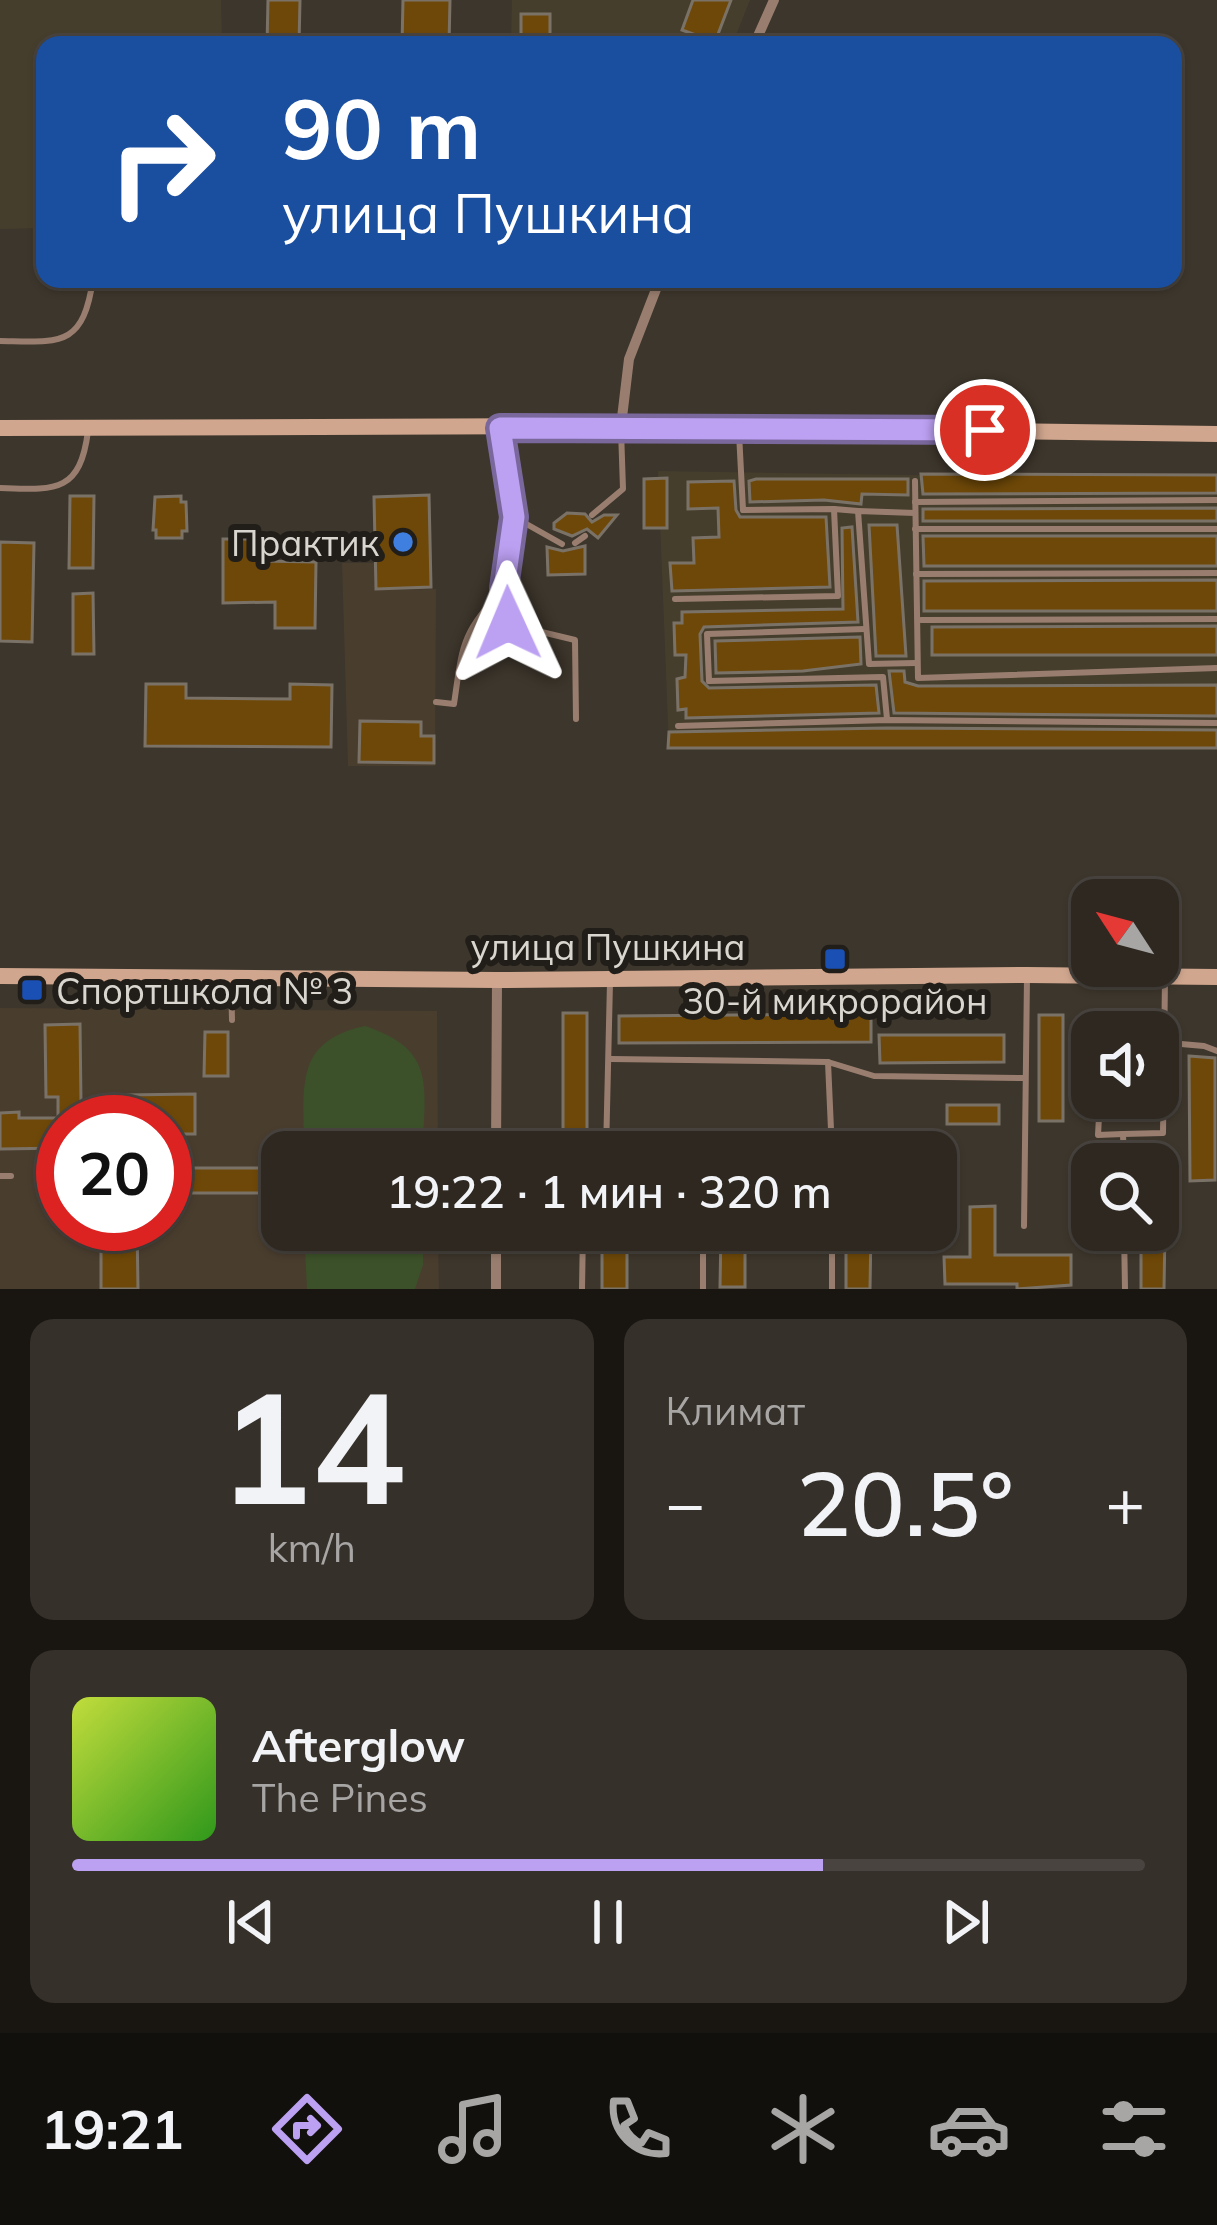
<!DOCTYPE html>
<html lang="ru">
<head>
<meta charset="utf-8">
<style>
	:root { --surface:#2e2821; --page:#36302a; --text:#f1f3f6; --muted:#a7a6a5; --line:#49443f; --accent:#bca0f2 }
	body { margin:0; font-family:Mulish,sans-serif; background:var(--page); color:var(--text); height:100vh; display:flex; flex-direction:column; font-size:45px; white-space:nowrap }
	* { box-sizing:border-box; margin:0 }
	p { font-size:39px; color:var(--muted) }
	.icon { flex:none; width:66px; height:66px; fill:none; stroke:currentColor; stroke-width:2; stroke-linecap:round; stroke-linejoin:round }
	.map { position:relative; height:1289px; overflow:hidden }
	.drawer { display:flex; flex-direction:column; gap:30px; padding:30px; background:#191612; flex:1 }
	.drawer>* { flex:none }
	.guide { position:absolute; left:36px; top:36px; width:1146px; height:252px; border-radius:24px; box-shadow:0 3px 9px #0004,0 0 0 3px var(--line); background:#1a4fa0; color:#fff; overflow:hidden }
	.needle { width:78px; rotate:306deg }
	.controls { position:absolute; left:1071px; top:879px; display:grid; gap:24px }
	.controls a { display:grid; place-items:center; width:108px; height:108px; border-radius:24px; background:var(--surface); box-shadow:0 3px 9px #0004,0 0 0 3px var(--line); font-size:60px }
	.speed { position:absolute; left:36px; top:1095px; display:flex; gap:24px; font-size:60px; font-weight:700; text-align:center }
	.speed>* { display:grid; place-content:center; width:156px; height:156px; border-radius:50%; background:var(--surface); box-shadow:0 3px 9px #0004,0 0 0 3px var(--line); line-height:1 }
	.speed .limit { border:18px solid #d22; background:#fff; color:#111 }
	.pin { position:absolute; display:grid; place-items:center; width:102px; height:102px; color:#fff; margin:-51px; border:6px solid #fff; border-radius:50%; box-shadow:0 3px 12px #0007 }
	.me { position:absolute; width:132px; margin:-66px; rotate:359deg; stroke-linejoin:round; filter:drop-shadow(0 0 9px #0008) }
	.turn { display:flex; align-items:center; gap:42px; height:252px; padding:0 48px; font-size:54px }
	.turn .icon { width:156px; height:156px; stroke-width:2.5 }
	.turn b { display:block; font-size:84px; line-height:102px }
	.big { font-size:90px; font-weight:600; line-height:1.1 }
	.drawer .tile { flex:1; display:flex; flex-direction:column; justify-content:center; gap:18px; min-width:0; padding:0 42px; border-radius:24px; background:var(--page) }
	.drawer .dial { align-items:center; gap:0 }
	.dial b { font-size:156px; line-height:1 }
	.song { display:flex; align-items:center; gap:36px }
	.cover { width:144px; height:144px; border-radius:18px; background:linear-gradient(135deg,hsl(70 70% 55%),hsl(110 70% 35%)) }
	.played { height:12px; border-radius:6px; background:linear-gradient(90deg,var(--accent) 70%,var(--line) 70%) }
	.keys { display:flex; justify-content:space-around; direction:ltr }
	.heat { display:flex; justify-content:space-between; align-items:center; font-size:66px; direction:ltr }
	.drawer .tiles { flex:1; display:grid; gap:30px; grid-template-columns:1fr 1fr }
	.tile:last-child { grid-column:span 2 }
	.trip { position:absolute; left:261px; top:1131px; width:696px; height:120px; border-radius:24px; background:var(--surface); box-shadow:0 3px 9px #0004,0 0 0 3px var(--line); font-weight:600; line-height:120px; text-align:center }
	.tabs { display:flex; height:192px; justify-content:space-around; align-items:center; background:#12100d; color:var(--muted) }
	.tabs .icon { width:84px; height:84px }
	.tabs .selected { color:var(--accent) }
	.tabs b { font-size:54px; color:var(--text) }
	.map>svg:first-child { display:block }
</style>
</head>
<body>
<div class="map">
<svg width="1217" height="1289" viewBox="0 0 1217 1289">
	<rect width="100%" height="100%" fill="#3d362c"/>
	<g fill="#493d2e">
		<polygon points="342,563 374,563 375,590 436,589 435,766 348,766"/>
		<polygon points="0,1008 437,1011 438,1152 282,1152 282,1230 438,1230 439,1289 138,1289 137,1224 165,1224 165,1134 195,1133 195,1094 126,1095 125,1102 81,1103 80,1025 46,1025 46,1096 58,1097 58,1118 19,1118 19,1113 0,1113"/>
		<polygon points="63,1148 63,1224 101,1224 101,1289 0,1289 0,1149"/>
	</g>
	<g fill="#463e2d">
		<polygon points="0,0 221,0 222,45 45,45 45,228 0,229"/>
		<polygon points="512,0 750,0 732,45 511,45"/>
		<polygon points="658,471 1217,480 1217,745 669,747"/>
	</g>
	<g fill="#3c5129">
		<path d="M365 1026C438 1050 424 1088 423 1152H304C305 1090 291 1042 365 1026Z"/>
		<polygon points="304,1230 423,1230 423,1265 415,1289 307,1289"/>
	</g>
	<g fill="#6e4808" stroke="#7b7267" stroke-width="3">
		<polygon points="268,0 300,0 299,45 267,45"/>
		<polygon points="403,0 450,0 449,45 402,45"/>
		<polygon points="693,0 731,0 715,42 682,30"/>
		<rect x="521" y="14" width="29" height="31"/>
		<polygon points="921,474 1217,475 1217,493 923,494"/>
		<polygon points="667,478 667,528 644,528 644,479"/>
		<polygon points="756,479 908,479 908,495 862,494 861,504 824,500 750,502 749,481"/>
		<polygon points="734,481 736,510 740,517 826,517 830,587 672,591 670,563 694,563 693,538 719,537 718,508 688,509 688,482"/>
		<polygon points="429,495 431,587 376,589 374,497"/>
		<polygon points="70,496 94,496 93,568 69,568"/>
		<polygon points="181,496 181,502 186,502 187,531 182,531 182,538 156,538 156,530 153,530 155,497"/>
		<polygon points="1217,508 1217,521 923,521 923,509"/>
		<polygon points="567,513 585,514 592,522 604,515 617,515 598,538 587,529 572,536 554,529 554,523"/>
		<polygon points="869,525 897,525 906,656 876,656"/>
		<polygon points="852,527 858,622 704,627 700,634 702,681 709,688 876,685 879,713 686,718 686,709 678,710 677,679 685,677 686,655 675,655 674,623 682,623 682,612 843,609 842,528"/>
		<polygon points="923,536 1217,536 1217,566 924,566"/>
		<polygon points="223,539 262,539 263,561 316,562 315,628 275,628 275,602 223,603"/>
		<polygon points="0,542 34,543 32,642 0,641"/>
		<polygon points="585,546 585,574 548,575 547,547 563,551"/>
		<polygon points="1217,580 1217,611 924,611 924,581"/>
		<polygon points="93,593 94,654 73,654 73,594"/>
		<polygon points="1217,626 1217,655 932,655 932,627"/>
		<polygon points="860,637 861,664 803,671 716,673 715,641"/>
		<polygon points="889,671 904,671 905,682 918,686 1217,685 1217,716 894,713"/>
		<polygon points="146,684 186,684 186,698 290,699 290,684 332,685 331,747 145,746"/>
		<polygon points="360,721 421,722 421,736 434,736 434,763 359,762"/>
		<polygon points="887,728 1217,730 1217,748 668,748 669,732"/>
		<rect x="563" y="1013" width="24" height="139"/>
		<polygon points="871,1014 871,1042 619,1043 619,1016"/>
		<rect x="1039" y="1015" width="24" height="106"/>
		<polygon points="80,1024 81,1103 125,1102 125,1095 195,1094 195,1134 165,1134 165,1122 63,1122 63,1148 0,1149 0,1113 19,1112 19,1118 58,1118 58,1097 46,1097 45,1025"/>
		<polygon points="205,1032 228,1032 228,1076 204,1076"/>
		<polygon points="879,1035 1004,1035 1004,1062 880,1063"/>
		<polygon points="1189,1056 1215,1058 1215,1180 1190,1181"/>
		<rect x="947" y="1105" width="52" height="19"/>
		<polygon points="741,1133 792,1134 792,1152 741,1152"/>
		<rect x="186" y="1168" width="75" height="25"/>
		<polygon points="995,1206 995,1255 1071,1255 1071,1285 1017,1289 1017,1284 945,1284 944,1257 970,1257 970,1207"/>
		<polygon points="101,1224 137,1224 138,1289 101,1289"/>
		<rect x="602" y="1230" width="25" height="59"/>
		<polygon points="721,1230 745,1230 745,1287 720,1287"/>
		<polygon points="846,1230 871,1230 870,1289 846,1289"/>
		<polygon points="1141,1230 1165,1230 1164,1289 1141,1289"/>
	</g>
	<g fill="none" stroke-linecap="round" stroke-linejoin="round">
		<g stroke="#997e6f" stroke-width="6">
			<path d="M0 341C60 342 83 348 93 279"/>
			<polyline points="501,431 514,517 504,588 508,624 575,640 576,719"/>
			<polyline points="915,481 918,678 1217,668"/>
			<path d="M0 488C54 490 80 494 88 431"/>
			<polyline points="915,502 1217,500"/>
			<polyline points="834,509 858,511"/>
			<polyline points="915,513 858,511 869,664 916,663"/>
			<polyline points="592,515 623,489 621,430"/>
			<polyline points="514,517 562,544"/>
			<polyline points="915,529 1217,529"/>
			<polyline points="575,543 585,536"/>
			<polyline points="916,574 1217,573"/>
			<polyline points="675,599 838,596 834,509 743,510 739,433"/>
			<polyline points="921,620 1217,619"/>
			<polyline points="865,629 707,634 709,681 883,677 887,719"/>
			<path d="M436 702 454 704C463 642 461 635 504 588"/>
			<polyline points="678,726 887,720 1217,723"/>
			<polyline points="231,980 232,1020"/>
			<polyline points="1158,1042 1204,1046 1217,1051"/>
			<polyline points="611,1059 828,1062 832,1152"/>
			<polyline points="828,1062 874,1076 1025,1078"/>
			<polyline points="1100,1098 1098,1135 1123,1134"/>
			<polyline points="606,1152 610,982"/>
			<polyline points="1124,1164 1123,1134 1163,1133 1165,978"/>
			<polyline points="0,1176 11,1176"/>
			<polyline points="1024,1226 1027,977"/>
			<polyline points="703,1230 703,1289"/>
			<polyline points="1124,1230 1125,1289"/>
			<polyline points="582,1289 583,1230"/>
			<polyline points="832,1289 832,1230"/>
		</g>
		<g stroke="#997e6f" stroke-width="10">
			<polyline points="754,45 774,0"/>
			<polyline points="621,426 629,359 660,279"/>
			<polyline points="496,1152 497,980"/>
			<polyline points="496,1289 496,1230"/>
		</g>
		<g stroke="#d0a68e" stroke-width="16">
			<polyline points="0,428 621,426 1217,434"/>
			<polyline points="0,976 497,980 1027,975 1217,977"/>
		</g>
	</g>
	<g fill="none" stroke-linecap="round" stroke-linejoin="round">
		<g stroke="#7a689d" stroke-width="30">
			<polyline id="route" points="508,623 504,588 514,517 500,428 985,430"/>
		</g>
		<use href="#route" stroke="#bca0f2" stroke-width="21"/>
	</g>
	<circle fill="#3f7fe0" stroke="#211e19" stroke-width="4.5" cx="403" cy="542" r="12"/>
	<g fill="#1a4fb4" stroke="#211e19" stroke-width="4.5">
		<rect x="823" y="947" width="24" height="24" rx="6"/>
		<rect x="20" y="978" width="24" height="24" rx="6"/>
	</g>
	<g text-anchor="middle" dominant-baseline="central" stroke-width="12" stroke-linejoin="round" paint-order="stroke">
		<g font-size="36" fill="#d9d5cf" stroke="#211e19" text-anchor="end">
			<text x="379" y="542">Практик</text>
			<text x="56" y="990" text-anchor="start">Спортшкола № 3</text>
			<text x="835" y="1000" text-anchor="middle">30-й микрорайон</text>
		</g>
		<g font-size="36" fill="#d9d5cf" stroke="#211e19">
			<text x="608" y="946">улица Пушкина</text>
		</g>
	</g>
</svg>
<div class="controls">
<a><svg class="needle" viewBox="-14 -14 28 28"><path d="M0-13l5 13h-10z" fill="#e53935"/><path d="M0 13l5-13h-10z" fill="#a7a6a5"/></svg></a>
<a><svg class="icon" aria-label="sound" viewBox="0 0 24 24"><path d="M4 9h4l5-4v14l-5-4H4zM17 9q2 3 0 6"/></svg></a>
<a><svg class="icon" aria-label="search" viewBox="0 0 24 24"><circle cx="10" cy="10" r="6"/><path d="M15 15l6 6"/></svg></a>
</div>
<div class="speed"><div class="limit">20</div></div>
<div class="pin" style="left:985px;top:430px;background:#d93025"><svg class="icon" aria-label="arrive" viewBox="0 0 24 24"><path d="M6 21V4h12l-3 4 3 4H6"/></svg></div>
<svg class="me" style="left:508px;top:623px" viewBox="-20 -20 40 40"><path d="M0-17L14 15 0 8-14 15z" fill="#bca0f2" stroke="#fff" stroke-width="4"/></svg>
<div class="trip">19:22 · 1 мин · 320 m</div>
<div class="guide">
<div class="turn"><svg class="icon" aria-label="right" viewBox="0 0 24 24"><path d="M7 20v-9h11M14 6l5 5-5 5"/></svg><div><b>90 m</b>улица Пушкина</div></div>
</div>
</div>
<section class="drawer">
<div class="tiles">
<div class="tile dial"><b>14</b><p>km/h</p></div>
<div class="tile"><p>Климат</p>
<div class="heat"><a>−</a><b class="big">20.5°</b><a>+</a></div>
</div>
<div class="tile">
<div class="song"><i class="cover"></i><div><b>Afterglow</b><p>The Pines</p></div></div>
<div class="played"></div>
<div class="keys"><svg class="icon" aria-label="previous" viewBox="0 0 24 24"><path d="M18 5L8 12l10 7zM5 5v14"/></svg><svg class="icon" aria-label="pause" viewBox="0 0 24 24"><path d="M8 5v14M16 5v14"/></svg><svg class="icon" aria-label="next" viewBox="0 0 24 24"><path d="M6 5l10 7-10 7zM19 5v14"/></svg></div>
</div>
</div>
</section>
<nav class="tabs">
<b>19:21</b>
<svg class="icon selected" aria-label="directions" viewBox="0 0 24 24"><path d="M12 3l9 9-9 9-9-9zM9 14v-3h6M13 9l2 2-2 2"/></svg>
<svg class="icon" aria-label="music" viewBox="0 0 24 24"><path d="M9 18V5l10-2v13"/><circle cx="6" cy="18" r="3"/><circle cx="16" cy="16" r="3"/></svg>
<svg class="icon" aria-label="phone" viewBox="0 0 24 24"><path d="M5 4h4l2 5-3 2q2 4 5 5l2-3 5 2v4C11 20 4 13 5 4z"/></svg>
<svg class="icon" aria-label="climate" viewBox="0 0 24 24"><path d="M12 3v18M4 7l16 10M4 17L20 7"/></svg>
<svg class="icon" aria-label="car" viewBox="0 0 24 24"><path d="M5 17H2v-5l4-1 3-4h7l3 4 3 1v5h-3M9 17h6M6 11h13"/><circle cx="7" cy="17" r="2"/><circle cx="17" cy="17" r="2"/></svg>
<svg class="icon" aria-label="filters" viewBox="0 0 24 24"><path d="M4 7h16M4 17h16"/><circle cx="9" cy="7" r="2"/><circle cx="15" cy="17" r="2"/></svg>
</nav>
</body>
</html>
